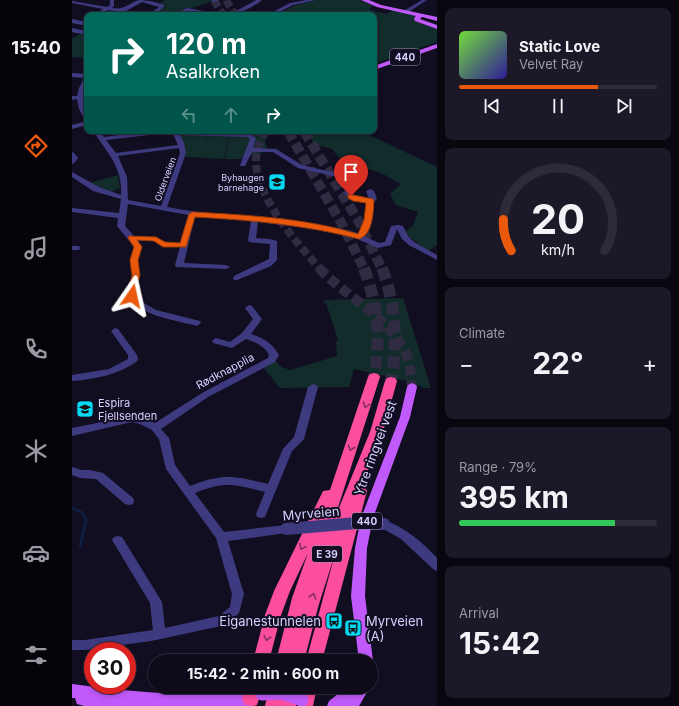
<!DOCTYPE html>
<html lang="en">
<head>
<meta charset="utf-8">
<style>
	:root { --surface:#0e0a1a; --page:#1c1827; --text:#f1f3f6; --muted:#9b9aa2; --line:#2e2b39; --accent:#ea580c }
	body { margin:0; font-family:Inter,sans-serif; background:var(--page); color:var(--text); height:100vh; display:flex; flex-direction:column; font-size:15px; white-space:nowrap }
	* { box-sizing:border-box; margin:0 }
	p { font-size:13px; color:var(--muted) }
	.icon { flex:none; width:22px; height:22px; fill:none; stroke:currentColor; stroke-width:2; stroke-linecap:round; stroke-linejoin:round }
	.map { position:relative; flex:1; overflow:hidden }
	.side { display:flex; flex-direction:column; gap:8px; padding:8px; background:#08060e; width:242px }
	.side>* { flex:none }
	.hud { position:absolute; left:12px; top:12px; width:293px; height:122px; border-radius:8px; box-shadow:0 2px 6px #0003,0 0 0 1px var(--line); background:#00695c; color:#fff; overflow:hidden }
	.speed { position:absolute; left:12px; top:642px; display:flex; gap:8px; font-size:20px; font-weight:700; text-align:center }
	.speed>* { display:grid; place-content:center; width:52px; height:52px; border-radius:50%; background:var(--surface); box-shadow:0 2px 6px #0003,0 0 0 1px var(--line); line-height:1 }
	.speed .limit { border:6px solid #d22; background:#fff; color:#111 }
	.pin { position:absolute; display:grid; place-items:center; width:34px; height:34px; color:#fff; margin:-41px -17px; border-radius:50% 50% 50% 0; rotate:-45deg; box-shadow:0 0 4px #0007 }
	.pin .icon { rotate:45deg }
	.me { position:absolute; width:44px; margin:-22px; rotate:11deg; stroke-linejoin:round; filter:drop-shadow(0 0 3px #0008) }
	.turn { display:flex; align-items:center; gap:14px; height:84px; padding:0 16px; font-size:18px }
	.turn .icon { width:52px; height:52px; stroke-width:2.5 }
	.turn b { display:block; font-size:28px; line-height:34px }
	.lanes { display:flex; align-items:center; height:38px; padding:0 16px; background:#0003; justify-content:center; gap:20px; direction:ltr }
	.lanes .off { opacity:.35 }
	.big { font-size:30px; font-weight:700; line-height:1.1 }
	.side .widget { flex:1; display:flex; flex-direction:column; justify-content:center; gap:6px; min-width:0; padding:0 14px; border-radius:8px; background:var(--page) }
	.side .dial { align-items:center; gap:0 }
	.dial svg { height:104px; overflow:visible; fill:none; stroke:var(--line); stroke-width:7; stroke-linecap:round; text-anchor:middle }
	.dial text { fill:var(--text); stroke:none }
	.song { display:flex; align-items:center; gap:12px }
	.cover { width:48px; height:48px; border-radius:6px; background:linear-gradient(135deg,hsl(100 70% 55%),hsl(250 70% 35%)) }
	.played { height:4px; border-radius:2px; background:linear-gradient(90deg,var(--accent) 70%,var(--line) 70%) }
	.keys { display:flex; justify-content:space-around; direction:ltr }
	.heat { display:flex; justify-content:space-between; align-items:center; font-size:22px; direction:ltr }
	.charge { height:6px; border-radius:3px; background:linear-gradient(90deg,#34c759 79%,var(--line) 0) }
	.trip { position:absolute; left:76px; top:654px; width:230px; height:40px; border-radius:20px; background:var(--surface); box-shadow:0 2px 6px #0003,0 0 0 1px var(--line); font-weight:700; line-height:40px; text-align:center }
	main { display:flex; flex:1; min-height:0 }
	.tabs { display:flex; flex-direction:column; width:72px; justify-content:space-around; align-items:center; background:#06040a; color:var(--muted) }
	.tabs .icon { width:28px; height:28px }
	.tabs .active { color:var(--accent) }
	.tabs b { font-size:18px; color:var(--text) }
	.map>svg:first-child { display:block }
</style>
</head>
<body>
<main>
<nav class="tabs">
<b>15:40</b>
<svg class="icon active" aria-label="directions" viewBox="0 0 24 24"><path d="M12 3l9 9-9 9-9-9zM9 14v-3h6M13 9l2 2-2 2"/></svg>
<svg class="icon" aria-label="music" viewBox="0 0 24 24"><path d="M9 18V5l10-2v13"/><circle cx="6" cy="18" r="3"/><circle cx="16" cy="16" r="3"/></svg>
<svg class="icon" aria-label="phone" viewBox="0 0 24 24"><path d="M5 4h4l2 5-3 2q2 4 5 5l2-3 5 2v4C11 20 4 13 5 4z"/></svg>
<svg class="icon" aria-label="climate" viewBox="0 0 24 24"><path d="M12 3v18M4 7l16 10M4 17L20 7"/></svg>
<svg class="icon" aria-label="car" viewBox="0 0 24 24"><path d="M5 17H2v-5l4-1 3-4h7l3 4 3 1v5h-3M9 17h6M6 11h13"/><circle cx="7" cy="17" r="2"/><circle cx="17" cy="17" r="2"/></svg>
<svg class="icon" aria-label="filters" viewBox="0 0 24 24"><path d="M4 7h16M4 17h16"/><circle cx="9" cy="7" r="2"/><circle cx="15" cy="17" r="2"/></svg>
</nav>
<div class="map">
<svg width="365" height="706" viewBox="0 0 365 706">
	<rect width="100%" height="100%" fill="#120e22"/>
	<g fill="#112c2b">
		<polygon points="93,0 143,0 120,8 114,8 104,15 86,15 83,13 94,6 87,3"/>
		<polygon points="244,0 287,0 301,5 297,9 298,10 315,14 321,10 343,15 343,20 345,22 365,29 365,42 302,64 302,15 206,14 224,5"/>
		<polygon points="11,32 15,35 15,58 0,57 0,39"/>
		<polygon points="134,131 198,131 192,135 195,151 168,159 153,159 157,135 152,159 114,157 107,134 134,135 135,142 135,134 149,134 132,132"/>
		<path d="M234 131H289L365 167V245L356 251 336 236 334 233 335 230 341 226 346 212 324 205 318 194 329 184C321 180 314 175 306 172 287 165 273 168 260 149L249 146 242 147 238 133Z"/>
		<polygon points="46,175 48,188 40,192 17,183"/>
		<polygon points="331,298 359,388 352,388 335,381 282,369 277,387 208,388 191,367 202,360 210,367 218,370 265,356 264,342 266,340 255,306 251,300"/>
	</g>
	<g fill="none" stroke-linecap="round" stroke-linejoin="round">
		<polyline stroke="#0d2043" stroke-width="2.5" points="0,508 11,513 14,520 8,547"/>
		<path stroke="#2f2b43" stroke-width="8" stroke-dasharray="8 4" stroke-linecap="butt" d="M194 131C189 140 184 149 184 160 183 196 225 243 248 269"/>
		<path stroke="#2f2b43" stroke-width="10" stroke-dasharray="10 5" stroke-linecap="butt" d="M247 268C274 297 317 317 334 354 338 364 339 376 340 387"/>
		<g stroke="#2f2b43" stroke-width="8" stroke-dasharray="8 3.5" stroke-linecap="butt">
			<polyline points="142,0 151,15"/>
			<polyline points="154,0 163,15"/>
		</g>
		<g stroke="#2f2b43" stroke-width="10" stroke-dasharray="10 4.5" stroke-linecap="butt">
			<polyline points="216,131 271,226 292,269"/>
			<polyline points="232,131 287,222 310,269"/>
		</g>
		<g stroke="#2f2b43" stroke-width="12" stroke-dasharray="12 6" stroke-linecap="butt">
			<path d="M292 268C306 307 309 336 302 377"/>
			<path d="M310 268C324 305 326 342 319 381"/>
		</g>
		<g fill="#3e3a80" fill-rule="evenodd">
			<path d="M38 0H42V6L40 8C53 10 55 4 67 0 73 0 87 2 93 6L82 15H76L87 7 70 2 54 11 66 13V15L36 10 29 15H22L31 9 0 3V1L35 7 38 5Z"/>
			<polygon points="140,0 148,0 140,2"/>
			<path d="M184 0H190C180 8 166 15 152 15L168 9Z"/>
			<polygon points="234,0 244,0 221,5 202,15 195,15 218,3"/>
			<polygon points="350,0 355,0 335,13 330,12"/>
			<path d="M115 8 143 13 146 15C138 15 120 11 115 12 110 13 108 15 102 15Z"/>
			<polygon points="0,19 15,22 15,26 0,23"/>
			<polygon points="0,28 15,31 15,35 0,32"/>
			<polygon points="0,73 15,74 15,83 11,95 15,95 15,99 11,99 15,113 15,121 13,120 7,109 5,99 0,100 0,96 5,96 7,88 12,78 0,77"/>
			<polygon points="15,121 15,125 0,129 0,125"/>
			<path d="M21 131H27L32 137 79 131 179 134 184 138 181 148 204 149 230 165 276 176 277 177 274 179 226 168 201 152H180L173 166H169L168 165 178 139 175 137 108 135 112 143 114 153 95 207C158 219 224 216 286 233L293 220 294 203 279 200 271 192 275 190 284 196 297 199 294 191 298 189 302 191 305 199 302 202C302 214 300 226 292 236L307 243 313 242 319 226 326 225 331 226 336 236 342 242 365 255V260L337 245 330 239 325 229 319 245 306 248 281 237 265 232 186 222 184 238 197 239 205 241V260L199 266 165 280H162L161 278 162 276 197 259 198 244 177 242 176 240 179 221 123 216 112 263 154 265 158 267 154 269 104 267 103 265 108 247 91 246 82 241H66L70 247 66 260 68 276 63 291 64 295 72 303 84 310 128 321 129 323 125 326C107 321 63 315 56 295 53 288 60 281 60 274 60 262 58 260 62 247L45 226 46 218 0 212V208L47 213 49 199 21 191 0 177V172L27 187 49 195C51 168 35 152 21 131ZM86 134H101L106 145 44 153 34 140ZM107 148 108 153 89 206 56 200 55 177 46 156ZM56 204 116 215 109 243 93 242 84 237 62 236 53 226Z"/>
			<polygon points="0,152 2,153 6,158 2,163 0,164"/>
			<polygon points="0,246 7,246 8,248 7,250 0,250"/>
			<path d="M177 305 180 306 190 319 179 334C191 338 200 343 207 355L203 362 136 397 89 429 97 438 103 465 118 486C152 473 162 476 196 484L211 449 222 437 236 387 241 384 244 385 246 387 232 439 220 451 193 517 189 518 185 517 184 514 193 492C162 484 153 481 123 493L152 532 214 525 218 526 220 529 218 532 214 533 156 541 172 594 167 613 154 625 79 641 13 650H0V640H13L81 630 78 603 40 540 42 537 46 536 50 537 90 602 93 628 147 616 158 607 160 594 144 538 94 469 87 439 80 430 68 424 60 422 0 436V428L60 416 74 419 83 423 130 393 196 358 197 355C193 346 183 342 174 339L160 348 141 343 140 341 144 338 158 342 170 333 181 319 173 308Z"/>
			<path d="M43 328 46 329 65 355 66 360 64 362C45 375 23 379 0 381V375L37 369 56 359V355L39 331Z"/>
			<polygon points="0,467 9,470 18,470 31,473 61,498 62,501 61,504 57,505 53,504 24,479 8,478 0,475"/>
			<path d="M312 520C333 527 350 542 365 558V571L361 569 329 539 308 527 307 524 308 521Z"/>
		</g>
		<g fill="#c15afb" fill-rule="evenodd">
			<polygon points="289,0 297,0 309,5 365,17 365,21 350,17 348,19 365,25 365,29 343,21 342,18 344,16 305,7"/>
			<polygon points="365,44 365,48 302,70 302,66"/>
			<polygon points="340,383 344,385 345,387 338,417 301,518 295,548 293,596 301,661 299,665 299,661 287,661 279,596 283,548 289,518 328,417 335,387 336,385"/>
			<path d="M0 684C59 692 117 697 177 694L182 696 184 701 182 706H12L5 704 3 698H0Z"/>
			<polygon points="275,687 298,687 287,706 255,706 257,701"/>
		</g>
		<g fill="#fb4e9f" fill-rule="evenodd">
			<polygon points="302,373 306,374 308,377 262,520 298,432 313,381 315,378 319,377 323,378 325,381 311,432 290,486 293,487 295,491 250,661 234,661 263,554 247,604 232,661 204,661 220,598 236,553 218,591 209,615 197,661 181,661 193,615 202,591 251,491 258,490 296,377 298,374"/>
			<polygon points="173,687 191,687 185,705 182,706 173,705 170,699"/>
			<polygon points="197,687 245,687 241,706 227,706 225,703 227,689 224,706 193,706"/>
		</g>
		<polyline stroke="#3e3a80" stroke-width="12" points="214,529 285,523 312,524"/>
		<polyline stroke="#c15afb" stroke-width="13" points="190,694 210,693 230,700"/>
	</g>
	<defs><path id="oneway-chevron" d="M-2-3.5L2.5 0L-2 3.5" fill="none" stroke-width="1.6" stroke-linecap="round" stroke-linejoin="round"/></defs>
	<g stroke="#862e60">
		<use href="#oneway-chevron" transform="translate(294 405) rotate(108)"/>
		<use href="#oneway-chevron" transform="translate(279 448) rotate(109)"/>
		<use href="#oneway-chevron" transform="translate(230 547) rotate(117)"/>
		<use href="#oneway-chevron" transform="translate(241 596) rotate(-72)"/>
		<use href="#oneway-chevron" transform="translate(195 638) rotate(104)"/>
	</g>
	<path fill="#ea580c" stroke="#983908" d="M276 194 301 199 302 201C301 213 301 234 287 239 234 225 179 220 123 217L114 247H91L82 241 65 240 70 247 66 260 68 276 63 291 64 296 60 298 55 296V291L60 276 58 260 62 247 56 238 57 236 84 237 93 242 108 243 117 214 120 212C175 215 233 218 286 234L292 220 294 203 281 201 276 198Z"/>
	<defs>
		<g id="school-square" transform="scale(0.9)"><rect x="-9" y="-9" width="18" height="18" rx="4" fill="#05daf5" stroke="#120e22"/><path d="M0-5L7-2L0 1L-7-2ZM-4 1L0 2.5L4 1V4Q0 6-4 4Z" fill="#111"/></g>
		<g id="bus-square" transform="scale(0.9)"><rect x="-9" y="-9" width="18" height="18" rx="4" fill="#05daf5" stroke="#120e22"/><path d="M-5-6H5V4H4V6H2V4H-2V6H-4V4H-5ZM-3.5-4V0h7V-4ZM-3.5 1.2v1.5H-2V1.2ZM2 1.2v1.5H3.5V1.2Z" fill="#111"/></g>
	</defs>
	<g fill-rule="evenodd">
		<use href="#school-square" x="205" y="182"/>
		<use href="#school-square" x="13" y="409"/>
		<use href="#bus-square" x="262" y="621"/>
		<use href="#bus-square" x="281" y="628"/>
	</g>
	<g text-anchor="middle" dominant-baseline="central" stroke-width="4" stroke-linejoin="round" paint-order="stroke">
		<g font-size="9" fill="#d6d0fe" stroke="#120e22" text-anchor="end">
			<text x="192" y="177">Byhaugen<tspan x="192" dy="10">barnehage</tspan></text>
		</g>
		<g font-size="9" fill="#d6d0fe" stroke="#120e22">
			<text transform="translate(93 179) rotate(-70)">Olderveien</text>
		</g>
		<g fill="#120e22" stroke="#9b96bc" stroke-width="1">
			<rect x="318" y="49" width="30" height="16" rx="3"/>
			<rect x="280" y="513" width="30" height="16" rx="3"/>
			<rect x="240" y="546" width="30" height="16" rx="3"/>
		</g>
		<g font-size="10" font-weight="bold" fill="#d6d0fe">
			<text x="333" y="57">440</text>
			<text x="295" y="521">440</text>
			<text x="255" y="554">E 39</text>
		</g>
		<g font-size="11" fill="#d6d0fe" stroke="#120e22">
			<text transform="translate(153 371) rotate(-28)">Rødknapplia</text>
		</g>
		<g font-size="11" fill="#d6d0fe" stroke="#120e22" text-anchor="start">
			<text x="26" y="403">Espira<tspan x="26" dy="13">Fjellsenden</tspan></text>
		</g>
		<g font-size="13" fill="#d6d0fe" stroke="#120e22">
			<text transform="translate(303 448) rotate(-70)">Ytre ringvei vest</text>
			<text transform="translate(239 513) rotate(-5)">Myrveien</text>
		</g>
		<g font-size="13" fill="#d6d0fe" stroke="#120e22" text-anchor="end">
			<text x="249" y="621">Eiganestunnelen</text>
			<text x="294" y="621" text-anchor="start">Myrveien<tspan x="294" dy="15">(A)</tspan></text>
		</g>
	</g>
</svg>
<div class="speed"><div class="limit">30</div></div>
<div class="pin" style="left:279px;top:196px;background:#d93025"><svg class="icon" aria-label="arrive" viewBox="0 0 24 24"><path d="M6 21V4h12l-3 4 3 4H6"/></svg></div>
<svg class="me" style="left:60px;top:296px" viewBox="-20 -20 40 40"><path d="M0-17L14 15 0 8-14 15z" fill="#ea580c" stroke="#fff" stroke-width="4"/></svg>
<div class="trip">15:42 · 2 min · 600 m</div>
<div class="hud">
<div class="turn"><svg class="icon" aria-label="right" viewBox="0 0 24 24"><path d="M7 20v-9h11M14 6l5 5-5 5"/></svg><div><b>120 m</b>Asalkroken</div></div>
<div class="lanes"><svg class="icon off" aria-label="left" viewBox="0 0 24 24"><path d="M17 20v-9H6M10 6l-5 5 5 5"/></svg><svg class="icon off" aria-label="ahead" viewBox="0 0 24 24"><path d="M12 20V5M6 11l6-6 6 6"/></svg><svg class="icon" aria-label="right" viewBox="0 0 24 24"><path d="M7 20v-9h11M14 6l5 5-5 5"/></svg></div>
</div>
</div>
<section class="side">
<div class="widget">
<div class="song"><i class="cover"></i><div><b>Static Love</b><p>Velvet Ray</p></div></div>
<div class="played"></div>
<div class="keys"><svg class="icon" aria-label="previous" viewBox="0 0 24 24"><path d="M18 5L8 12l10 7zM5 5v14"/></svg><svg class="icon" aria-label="pause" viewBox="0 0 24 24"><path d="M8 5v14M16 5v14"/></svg><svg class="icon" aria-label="next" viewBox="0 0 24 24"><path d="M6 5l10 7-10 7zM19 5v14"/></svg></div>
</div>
<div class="widget dial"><svg viewBox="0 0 100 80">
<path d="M14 69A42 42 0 1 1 86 69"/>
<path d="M14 69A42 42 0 0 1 8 45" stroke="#ea580c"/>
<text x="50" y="56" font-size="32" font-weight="700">20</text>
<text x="50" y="72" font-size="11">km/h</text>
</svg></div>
<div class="widget"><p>Climate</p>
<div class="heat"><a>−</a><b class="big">22°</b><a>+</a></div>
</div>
<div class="widget"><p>Range · 79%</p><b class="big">395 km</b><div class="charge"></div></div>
<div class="widget"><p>Arrival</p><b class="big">15:42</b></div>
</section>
</main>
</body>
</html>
